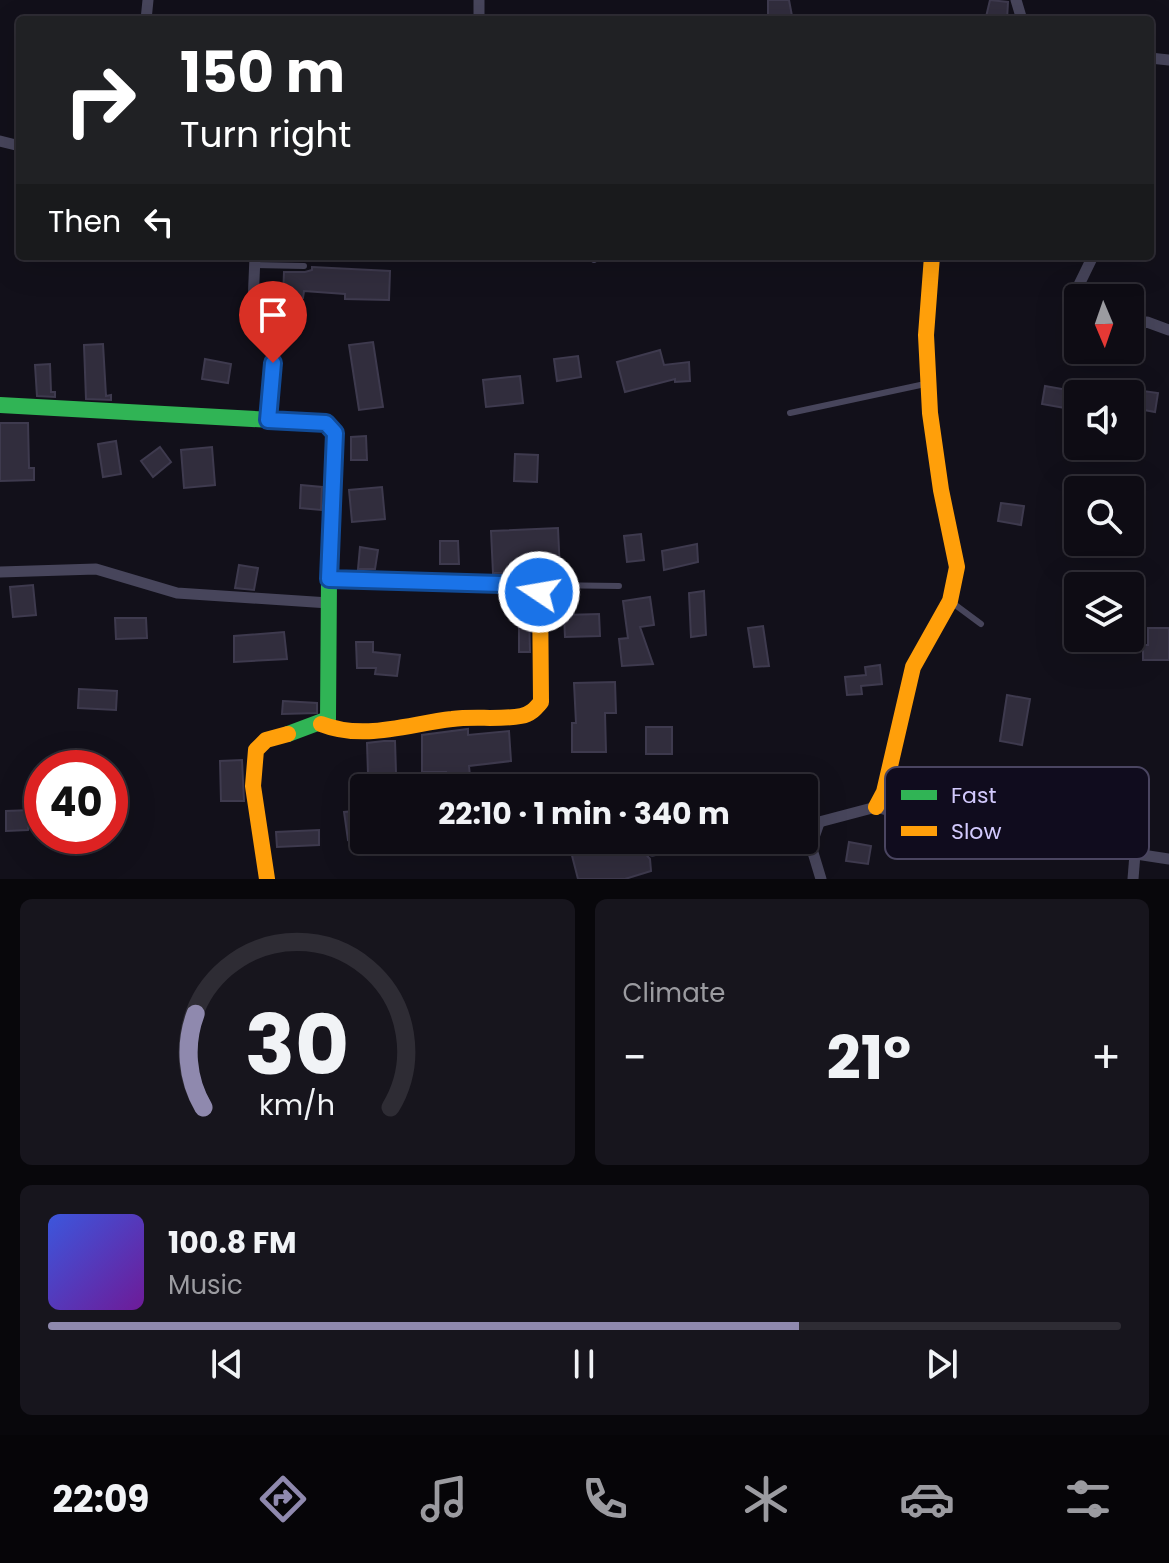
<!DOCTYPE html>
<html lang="en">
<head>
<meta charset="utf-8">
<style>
	:root { --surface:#0e0c14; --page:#17151d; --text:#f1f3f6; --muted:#9b9ba0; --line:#2e2c34; --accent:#8f89ae }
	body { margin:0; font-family:Poppins,sans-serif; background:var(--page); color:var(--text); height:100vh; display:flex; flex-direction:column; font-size:30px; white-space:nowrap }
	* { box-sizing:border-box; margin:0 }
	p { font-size:26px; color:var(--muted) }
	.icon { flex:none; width:44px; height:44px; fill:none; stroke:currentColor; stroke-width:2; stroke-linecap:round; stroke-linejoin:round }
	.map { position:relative; height:879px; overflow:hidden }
	.drawer { display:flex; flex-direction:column; gap:20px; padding:20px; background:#08070b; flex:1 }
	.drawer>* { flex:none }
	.hud { position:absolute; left:16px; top:16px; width:1138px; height:244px; border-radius:8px; box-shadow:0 8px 32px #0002,0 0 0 2px var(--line); background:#202124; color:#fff; overflow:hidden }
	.needle { width:52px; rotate:178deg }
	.tools { position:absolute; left:1064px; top:284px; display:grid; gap:16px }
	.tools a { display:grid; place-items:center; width:80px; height:80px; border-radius:8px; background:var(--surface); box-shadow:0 8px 32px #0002,0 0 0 2px var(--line); font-size:40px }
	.speed { position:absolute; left:24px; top:750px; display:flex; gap:16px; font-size:40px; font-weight:700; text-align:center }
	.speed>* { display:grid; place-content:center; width:104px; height:104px; border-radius:50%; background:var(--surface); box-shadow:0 8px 32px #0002,0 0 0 2px var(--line); line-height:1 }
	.speed .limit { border:12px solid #d22; background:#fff; color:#111 }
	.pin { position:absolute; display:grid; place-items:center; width:68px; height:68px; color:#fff; margin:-82px -34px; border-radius:50% 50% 50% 0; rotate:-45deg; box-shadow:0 0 8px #0007 }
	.pin .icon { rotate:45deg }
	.me { position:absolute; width:88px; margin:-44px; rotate:282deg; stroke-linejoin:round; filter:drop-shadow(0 0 6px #0008) }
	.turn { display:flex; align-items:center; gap:28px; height:168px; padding:0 32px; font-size:36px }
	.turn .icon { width:104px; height:104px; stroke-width:2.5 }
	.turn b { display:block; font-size:56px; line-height:68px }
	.then { display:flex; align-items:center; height:76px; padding:0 32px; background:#0003; gap:16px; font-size:30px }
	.big { font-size:60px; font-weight:700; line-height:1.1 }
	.drawer .card { flex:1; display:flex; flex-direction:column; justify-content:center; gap:12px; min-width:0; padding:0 28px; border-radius:12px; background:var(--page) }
	.drawer .dial { align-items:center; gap:0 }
	.dial svg { height:208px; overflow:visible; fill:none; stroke:var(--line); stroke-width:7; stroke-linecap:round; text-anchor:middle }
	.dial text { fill:var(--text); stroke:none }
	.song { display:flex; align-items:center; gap:24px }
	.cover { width:96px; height:96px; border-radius:12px; background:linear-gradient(135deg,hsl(230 70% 55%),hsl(280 70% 35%)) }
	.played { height:8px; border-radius:4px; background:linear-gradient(90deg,var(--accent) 70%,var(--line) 70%) }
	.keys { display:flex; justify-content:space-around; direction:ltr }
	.heat { display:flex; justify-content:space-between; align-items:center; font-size:44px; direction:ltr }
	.drawer .tiles { flex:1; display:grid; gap:20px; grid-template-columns:1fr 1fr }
	.card:last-child { grid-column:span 2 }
	.trip { position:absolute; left:350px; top:774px; width:468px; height:80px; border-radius:8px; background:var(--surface); box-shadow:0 8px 32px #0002,0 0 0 2px var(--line); font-weight:700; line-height:80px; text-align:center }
	.menu { display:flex; height:128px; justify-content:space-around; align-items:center; background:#060508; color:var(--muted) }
	.menu .icon { width:56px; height:56px }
	.menu .current { color:var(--accent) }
	.menu b { font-size:36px; color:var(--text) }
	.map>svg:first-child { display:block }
</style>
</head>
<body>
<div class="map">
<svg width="1169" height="879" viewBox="0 0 1169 879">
	<rect width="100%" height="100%" fill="#12101a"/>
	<g fill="#312d3d" stroke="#3e3a4e" stroke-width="2">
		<polygon points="768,0 789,0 792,16 768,19"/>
		<polygon points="990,0 1008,2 1007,20 986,17"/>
		<polygon points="312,267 390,271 389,300 345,299 345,294 304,291 303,298 283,297 284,272 305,272 312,270"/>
		<polygon points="373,342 383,407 359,410 349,345"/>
		<polygon points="103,344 106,396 111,395 111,400 86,399 84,345"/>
		<polygon points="660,350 664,365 689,362 690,381 675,382 675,379 625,392 617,362"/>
		<polygon points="578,356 581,377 557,381 554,359"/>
		<polygon points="205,359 231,364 228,383 202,379"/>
		<polygon points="50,364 51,392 55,392 55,397 37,396 35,365"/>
		<polygon points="520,376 523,403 486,407 483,380"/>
		<polygon points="1045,386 1068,390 1065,408 1042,404"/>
		<polygon points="1136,390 1158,393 1155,412 1133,408"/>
		<polygon points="0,423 28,423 29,468 34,468 34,480 0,481"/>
		<polygon points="366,436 367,460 351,460 351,437"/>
		<polygon points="116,441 121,474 103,477 98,444"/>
		<polygon points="160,447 171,462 153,477 141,461"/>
		<polygon points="212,447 215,485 184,488 181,450"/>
		<polygon points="515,454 538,455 537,482 514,481"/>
		<polygon points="301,485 322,487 321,510 300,508"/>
		<polygon points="382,487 385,519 352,522 349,490"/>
		<polygon points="1001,503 1024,506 1021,525 998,521"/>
		<polygon points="558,528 560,572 493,573 491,531"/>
		<polygon points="641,534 644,560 627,562 624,536"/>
		<polygon points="440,541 458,541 459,564 440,564"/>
		<polygon points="697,544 698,562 664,570 662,551"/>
		<polygon points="360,547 378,550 375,569 358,569"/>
		<polygon points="239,565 258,568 254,590 235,588"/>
		<polygon points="33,585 36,615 13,617 10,587"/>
		<polygon points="704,591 706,635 691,637 689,593"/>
		<polygon points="650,597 654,625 640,627 653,664 622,666 619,639 628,638 623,601"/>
		<polygon points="519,614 529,614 530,652 519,652"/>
		<polygon points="599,614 600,636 565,637 564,615"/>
		<polygon points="115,618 146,618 147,638 116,639"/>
		<polygon points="763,626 769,666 754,667 748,628"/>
		<polygon points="1148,628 1169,628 1169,660 1143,660 1143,645 1148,645"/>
		<polygon points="284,632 287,659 234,662 234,636"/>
		<polygon points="356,642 373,642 373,652 400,655 397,676 375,674 376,668 357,668"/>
		<polygon points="880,665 882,684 861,686 862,694 847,695 845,677 866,675 865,667"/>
		<polygon points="615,682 616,713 605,713 606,752 572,752 572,723 576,723 574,683"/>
		<polygon points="79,689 117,691 116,710 78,708"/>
		<polygon points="1007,695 1030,699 1022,745 1000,741"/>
		<polygon points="283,701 317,703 317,713 282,714"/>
		<rect x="646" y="727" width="26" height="27"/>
		<polygon points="468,729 468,735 509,731 511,761 469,766 470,776 446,777 446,772 422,772 422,735"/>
		<polygon points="384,741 395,741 396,773 368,774 367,743"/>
		<polygon points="242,760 244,801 221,801 220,761"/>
		<polygon points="31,810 28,830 6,831 6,811"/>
		<polygon points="364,810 364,837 348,840 344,812"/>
		<polygon points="319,830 319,845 277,847 276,832"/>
		<polygon points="568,840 649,840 644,852 650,859 651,871 625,879 578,879"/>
		<polygon points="849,842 871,846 868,864 846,861"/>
	</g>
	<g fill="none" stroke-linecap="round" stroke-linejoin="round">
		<g stroke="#47455b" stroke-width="6">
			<polyline points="594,256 594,260"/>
			<polyline points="254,265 304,266"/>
			<polyline points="790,413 925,384"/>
			<polyline points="543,585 619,586"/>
			<polyline points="950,601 981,624"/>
			<polyline points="1095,846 1113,776"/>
		</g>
		<g stroke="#47455b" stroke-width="11">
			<polyline points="1016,0 1022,20"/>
			<polyline points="146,20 148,0"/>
			<polyline points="479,20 479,0"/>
			<polyline points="1150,58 1169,60"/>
			<polyline points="0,141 20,146"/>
			<polyline points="255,256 253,304 276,335 268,420"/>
			<polyline points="1078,318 1074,295 1093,256"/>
			<polyline points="1130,325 1147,322 1169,330"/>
			<polyline points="0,572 96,569 177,593 329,603"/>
			<polyline points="819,823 811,846 821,879"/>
			<polyline points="804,826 876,807 934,823 1169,859"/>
			<polyline points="652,851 718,840"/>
			<polyline points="1133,879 1135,854"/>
		</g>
		<polyline stroke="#30b455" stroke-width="16" points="0,405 326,423 335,433 329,579 328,719 288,734"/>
		<g stroke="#ff9f0a" stroke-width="16">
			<path d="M321 724C364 741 408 724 452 719 474 716 499 720 521 716 531 714 535 709 541 702L540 585 329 579"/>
			<polyline points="876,807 884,792 913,667 950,601 957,567 941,490 930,413 926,335 932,256"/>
			<polyline points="267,879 253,786 256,750 266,740 288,734"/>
		</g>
	</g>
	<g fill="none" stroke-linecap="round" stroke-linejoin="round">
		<g stroke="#114b97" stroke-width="20">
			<polyline id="route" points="273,363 268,420 326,423 335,433 329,579 540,585 539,592"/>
		</g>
		<use href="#route" stroke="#1a73e8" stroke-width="14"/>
	</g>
	<rect x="885" y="767" width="264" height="92" rx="12" fill="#100c1e" stroke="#4a4561" stroke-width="2"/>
	<rect x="901" y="790" width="36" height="10" fill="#30b455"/>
	<rect x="901" y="826" width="36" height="10" fill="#ff9f0a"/>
	<g font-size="22" fill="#d3cafe">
		<text x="951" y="803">Fast</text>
		<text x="951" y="839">Slow</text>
	</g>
</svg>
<div class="tools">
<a><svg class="needle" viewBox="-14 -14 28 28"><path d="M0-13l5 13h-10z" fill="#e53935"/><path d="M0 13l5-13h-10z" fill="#9b9ba0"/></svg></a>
<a><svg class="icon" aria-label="sound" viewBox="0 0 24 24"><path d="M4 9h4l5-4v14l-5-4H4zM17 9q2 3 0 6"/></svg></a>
<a><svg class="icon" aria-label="search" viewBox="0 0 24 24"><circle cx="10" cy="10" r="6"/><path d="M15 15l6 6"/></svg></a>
<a><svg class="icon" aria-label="layers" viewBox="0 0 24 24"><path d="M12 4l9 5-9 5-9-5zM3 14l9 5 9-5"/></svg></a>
</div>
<div class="speed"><div class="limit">40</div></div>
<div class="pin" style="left:273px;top:363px;background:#d93025"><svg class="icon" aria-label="arrive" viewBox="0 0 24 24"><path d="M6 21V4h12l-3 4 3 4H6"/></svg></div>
<svg class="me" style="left:539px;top:592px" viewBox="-20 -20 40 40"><circle r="17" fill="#1a73e8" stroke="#fff" stroke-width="3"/><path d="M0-11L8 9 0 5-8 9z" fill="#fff"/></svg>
<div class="trip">22:10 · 1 min · 340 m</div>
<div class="hud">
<div class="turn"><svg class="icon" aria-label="right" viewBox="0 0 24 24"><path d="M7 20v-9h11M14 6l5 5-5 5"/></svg><div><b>150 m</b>Turn right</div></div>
<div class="then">Then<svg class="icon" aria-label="left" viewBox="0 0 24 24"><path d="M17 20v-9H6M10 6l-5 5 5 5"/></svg></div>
</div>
</div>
<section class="drawer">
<div class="tiles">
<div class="card dial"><svg viewBox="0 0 100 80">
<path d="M14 69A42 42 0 1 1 86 69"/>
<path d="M14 69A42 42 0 0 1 11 33" stroke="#8f89ae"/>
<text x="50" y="56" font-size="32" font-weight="700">30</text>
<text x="50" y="72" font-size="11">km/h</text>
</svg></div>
<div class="card"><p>Climate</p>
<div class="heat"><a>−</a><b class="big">21°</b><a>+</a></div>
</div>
<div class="card">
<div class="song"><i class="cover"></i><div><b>100.8 FM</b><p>Music</p></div></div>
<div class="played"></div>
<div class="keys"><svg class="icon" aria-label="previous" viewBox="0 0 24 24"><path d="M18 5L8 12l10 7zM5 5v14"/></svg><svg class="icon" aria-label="pause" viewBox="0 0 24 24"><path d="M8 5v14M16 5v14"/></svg><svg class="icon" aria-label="next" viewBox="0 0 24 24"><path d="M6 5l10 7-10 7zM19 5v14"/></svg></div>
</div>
</div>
</section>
<nav class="menu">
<b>22:09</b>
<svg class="icon current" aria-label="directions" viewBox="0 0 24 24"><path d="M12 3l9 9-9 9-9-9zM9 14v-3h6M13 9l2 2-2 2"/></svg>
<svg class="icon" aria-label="music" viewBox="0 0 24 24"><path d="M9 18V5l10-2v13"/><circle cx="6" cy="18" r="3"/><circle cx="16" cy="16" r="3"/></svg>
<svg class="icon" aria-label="phone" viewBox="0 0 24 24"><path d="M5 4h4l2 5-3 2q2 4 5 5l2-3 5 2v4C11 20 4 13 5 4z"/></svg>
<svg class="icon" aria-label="climate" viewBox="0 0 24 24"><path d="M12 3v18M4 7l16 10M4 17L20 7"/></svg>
<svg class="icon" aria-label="car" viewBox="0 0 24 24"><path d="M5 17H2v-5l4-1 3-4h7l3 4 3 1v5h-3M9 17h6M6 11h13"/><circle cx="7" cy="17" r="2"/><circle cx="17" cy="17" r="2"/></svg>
<svg class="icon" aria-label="filters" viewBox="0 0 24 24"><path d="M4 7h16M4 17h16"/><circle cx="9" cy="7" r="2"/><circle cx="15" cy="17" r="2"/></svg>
</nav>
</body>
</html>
